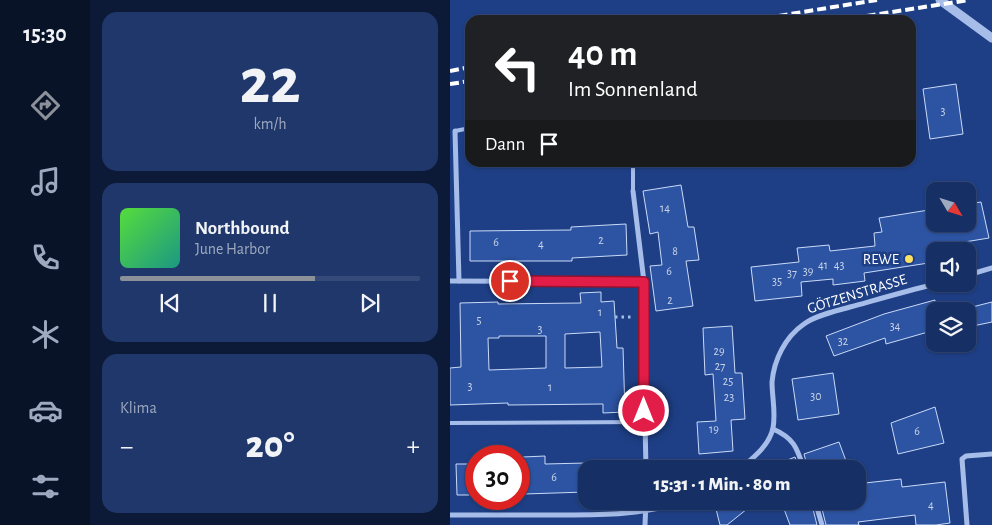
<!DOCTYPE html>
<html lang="de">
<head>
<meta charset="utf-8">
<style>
	:root { --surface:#162f64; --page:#1f376a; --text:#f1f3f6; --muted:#9ea9bf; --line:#354a78; --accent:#8c9099 }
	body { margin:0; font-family:"Alegreya Sans",sans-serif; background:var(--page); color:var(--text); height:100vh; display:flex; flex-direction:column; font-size:19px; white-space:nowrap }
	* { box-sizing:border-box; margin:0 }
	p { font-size:16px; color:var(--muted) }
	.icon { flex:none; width:28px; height:28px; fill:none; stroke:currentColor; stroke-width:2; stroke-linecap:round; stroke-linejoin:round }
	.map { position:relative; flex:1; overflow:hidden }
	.details { display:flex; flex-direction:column; gap:12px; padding:12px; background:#0c1a37; width:360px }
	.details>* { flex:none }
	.hud { position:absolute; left:15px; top:15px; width:451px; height:152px; border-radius:15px; box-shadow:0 1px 4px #0004,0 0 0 1px var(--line); background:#202124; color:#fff; overflow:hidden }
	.needle { width:32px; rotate:128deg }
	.tools { position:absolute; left:476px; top:182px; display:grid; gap:10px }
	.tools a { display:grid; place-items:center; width:50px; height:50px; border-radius:10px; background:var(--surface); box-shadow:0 1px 4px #0004,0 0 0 1px var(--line); font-size:25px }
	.speed { position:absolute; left:15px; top:445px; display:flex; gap:10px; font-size:25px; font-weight:700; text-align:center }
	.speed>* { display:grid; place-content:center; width:65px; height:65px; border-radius:50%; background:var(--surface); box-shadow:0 1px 4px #0004,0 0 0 1px var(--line); line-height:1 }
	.speed .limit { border:8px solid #d22; background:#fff; color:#111 }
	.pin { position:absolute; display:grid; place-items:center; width:42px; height:42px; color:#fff; margin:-21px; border:2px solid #fff; border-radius:50%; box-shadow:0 1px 5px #0007 }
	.me { position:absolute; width:55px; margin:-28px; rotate:0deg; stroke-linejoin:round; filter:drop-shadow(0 0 4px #0008) }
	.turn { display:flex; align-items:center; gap:18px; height:105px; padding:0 20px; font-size:22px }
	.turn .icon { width:65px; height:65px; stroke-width:2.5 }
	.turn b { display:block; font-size:35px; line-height:42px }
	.then { display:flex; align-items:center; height:48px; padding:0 20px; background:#0003; gap:10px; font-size:19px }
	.big { font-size:38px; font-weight:800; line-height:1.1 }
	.details .card { flex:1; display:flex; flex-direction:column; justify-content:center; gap:8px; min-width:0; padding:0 18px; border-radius:15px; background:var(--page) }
	.details .dial { align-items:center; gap:0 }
	.dial b { font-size:65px; line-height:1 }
	.song { display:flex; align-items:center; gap:15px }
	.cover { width:60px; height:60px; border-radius:8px; background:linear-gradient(135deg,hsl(110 70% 55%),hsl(170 70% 35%)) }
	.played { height:5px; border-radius:2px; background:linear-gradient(90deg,var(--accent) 65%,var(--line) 65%) }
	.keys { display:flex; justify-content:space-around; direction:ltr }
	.heat { display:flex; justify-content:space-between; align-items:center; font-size:28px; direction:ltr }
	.trip { position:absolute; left:128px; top:460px; width:288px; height:50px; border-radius:15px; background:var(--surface); box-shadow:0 1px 4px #0004,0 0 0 1px var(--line); font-weight:800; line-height:50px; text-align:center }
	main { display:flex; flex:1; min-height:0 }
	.dock { display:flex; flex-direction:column; width:90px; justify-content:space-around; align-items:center; background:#091328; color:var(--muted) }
	.dock .icon { width:35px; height:35px }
	.dock .on { color:var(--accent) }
	.dock b { font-size:22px; color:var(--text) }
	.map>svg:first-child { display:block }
</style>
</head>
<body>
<main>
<nav class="dock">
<b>15:30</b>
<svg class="icon on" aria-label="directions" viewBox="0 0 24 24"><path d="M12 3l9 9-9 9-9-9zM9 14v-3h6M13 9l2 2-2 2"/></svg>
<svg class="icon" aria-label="music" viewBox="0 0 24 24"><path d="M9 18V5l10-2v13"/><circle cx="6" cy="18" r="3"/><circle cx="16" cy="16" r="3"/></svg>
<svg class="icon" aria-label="phone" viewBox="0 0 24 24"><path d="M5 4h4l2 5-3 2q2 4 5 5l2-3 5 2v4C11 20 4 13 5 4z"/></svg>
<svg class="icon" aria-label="climate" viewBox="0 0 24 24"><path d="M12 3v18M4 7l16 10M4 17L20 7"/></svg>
<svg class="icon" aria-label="car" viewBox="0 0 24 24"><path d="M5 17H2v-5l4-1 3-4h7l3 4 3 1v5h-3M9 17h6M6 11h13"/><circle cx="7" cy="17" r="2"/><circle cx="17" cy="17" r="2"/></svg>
<svg class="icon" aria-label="filters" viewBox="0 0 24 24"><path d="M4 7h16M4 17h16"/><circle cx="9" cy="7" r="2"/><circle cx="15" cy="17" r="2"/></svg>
</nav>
<section class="details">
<div class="card dial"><b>22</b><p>km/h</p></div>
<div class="card">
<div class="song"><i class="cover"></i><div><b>Northbound</b><p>June Harbor</p></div></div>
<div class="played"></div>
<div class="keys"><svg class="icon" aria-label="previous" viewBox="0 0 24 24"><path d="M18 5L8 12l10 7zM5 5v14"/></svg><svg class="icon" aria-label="pause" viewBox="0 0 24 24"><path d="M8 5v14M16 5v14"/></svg><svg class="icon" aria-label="next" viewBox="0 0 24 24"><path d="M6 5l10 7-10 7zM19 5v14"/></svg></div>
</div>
<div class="card"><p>Klima</p>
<div class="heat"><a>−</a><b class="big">20°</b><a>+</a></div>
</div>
</section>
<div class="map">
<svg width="542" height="525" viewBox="0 0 542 525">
	<rect width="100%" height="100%" fill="#1e3f85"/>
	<g fill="#2d54a3" stroke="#cadaf8" fill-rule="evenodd">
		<polygon points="506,84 513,134 480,139 473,89"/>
		<polygon points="231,185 238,227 244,227 249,260 236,261 243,306 206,311 200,266 212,265 208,232 200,234 193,191"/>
		<polygon points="531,202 539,238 496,245 497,251 485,251 485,262 414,273 415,281 383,285 383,279 351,282 352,296 305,301 301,267 349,262 347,248 379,245 380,251 425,246 424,233 432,232 429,218 485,209 485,224 518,224 518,204"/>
		<polygon points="176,224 177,255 122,258 122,261 20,261 20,231 121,230 121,227"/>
		<path d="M151 292V302L164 301 167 348H173L175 412 153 413V404L58 405V403L0 405V368L11 367 10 303 48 302V304L131 303 130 293ZM150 332 152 367 115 368V334ZM49 336H96V368L39 370 38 338H49Z"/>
		<polygon points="485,300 485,330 436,344 435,338 384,356 376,336 434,314"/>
		<polygon points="542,302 542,322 518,327 518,308"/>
		<polygon points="282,326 285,373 292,373 295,419 281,420 283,451 249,454 247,422 266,421 263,374 255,375 253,328"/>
		<polygon points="383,373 389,414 348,420 342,379"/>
		<polygon points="485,407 494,443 448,454 441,423"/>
		<polygon points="389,442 399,469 358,469 354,454"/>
		<polygon points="95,456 95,464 136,463 136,492 74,494 73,457"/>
		<polygon points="345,457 349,469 320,469 320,467"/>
		<polygon points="6,464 26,464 26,495 7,495"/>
		<polygon points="451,479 452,487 495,482 500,523 486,525 466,525 465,515 408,522 409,525 376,525 370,501 406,501 406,484"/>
		<polygon points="264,501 307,501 277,525 270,525"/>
		<polygon points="331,501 361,501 367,525 340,525"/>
	</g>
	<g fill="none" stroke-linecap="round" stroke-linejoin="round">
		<polyline stroke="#a6bdea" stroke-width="3" stroke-dasharray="2.5 4" stroke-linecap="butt" points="165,317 183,317"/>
		<g stroke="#a6bdea" stroke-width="4">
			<polyline points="5,131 20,128"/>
			<polyline points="183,162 183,191"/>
			<polyline points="0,423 195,422"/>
		</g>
		<g stroke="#a6bdea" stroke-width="5">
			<polyline points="5,131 9,281"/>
			<polyline points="183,191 194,282 195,422 196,469"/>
			<polyline points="518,275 542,268"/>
			<polyline points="0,281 194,282"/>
			<path d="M323 429C344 438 347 448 354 469"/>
			<path d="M290 469C303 458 319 446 323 428 326 413 322 397 322 382 324 360 335 337 354 324 366 315 386 311 400 307 429 299 457 291 485 284"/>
			<polyline points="365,501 372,525"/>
			<path d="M0 515C35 515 70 515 104 515 149 515 191 516 234 501"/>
			<polyline points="195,525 196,501"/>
			<polyline points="517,525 512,459 516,456 542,454"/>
		</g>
		<polyline stroke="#a6bdea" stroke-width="9" points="490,0 542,38"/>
		<g stroke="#fff" stroke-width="4" stroke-dasharray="9 4" stroke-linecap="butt">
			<polyline points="303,20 427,0"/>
			<polyline points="391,20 519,0"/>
			<polyline points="0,71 20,67"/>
			<polyline points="0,84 20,81"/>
		</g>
	</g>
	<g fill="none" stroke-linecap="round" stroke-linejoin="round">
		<g stroke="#92132f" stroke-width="12">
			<polyline id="route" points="60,281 194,282 194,411"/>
		</g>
		<use href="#route" stroke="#e11d48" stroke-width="9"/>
	</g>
	<circle fill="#fae064" stroke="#1e3f85" stroke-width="2" cx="459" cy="259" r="5"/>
	<g text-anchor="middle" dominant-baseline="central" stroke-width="5" stroke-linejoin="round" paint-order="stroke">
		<g font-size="12" fill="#cad4e8">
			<text x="493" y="111">3</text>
			<text x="215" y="208">14</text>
			<text x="151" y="240">2</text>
			<text x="46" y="242">6</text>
			<text x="91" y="244">4</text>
			<text x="225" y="251">8</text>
			<text x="373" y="265">41</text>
			<text x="389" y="265">43</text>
			<text x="219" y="271">6</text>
			<text x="358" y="271">39</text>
			<text x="342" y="273">37</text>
			<text x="327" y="281">35</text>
			<text x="220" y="300">2</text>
			<text x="150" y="312">1</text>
			<text x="29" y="320">5</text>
			<text x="445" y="326">34</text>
			<text x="90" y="329">3</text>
			<text x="393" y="341">32</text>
			<text x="269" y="351">29</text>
			<text x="270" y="366">27</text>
			<text x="278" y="381">25</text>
			<text x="20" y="386">3</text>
			<text x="100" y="387">1</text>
			<text x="366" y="396">30</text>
			<text x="279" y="397">23</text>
			<text x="264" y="429">19</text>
			<text x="467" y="431">6</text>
			<text x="104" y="477">6</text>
			<text x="481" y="505">4</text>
		</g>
		<g font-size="15" fill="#fff" stroke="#1e3f85" text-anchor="end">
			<text x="449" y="259">REWE</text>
		</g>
		<g font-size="15" fill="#fff" stroke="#1e3f85">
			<text transform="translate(407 294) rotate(-17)">GÖTZENSTRASSE</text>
		</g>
	</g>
</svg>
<div class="tools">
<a><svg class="needle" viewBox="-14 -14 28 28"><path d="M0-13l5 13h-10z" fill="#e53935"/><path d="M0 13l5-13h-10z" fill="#9ea9bf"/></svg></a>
<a><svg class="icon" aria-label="sound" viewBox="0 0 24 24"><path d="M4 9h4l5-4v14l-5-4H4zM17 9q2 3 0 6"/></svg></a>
<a><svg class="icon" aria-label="layers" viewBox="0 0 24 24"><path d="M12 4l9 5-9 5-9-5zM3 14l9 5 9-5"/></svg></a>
</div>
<div class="speed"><div class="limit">30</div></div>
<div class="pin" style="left:60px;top:281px;background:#d93025"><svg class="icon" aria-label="arrive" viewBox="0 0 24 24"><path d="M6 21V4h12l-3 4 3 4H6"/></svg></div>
<svg class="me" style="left:194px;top:411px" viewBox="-20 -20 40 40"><circle r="17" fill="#e11d48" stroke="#fff" stroke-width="3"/><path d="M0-11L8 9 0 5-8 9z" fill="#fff"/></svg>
<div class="trip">15:31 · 1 Min. · 80 m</div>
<div class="hud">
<div class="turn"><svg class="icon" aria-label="left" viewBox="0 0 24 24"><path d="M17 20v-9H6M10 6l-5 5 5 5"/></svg><div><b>40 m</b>Im Sonnenland</div></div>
<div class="then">Dann<svg class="icon" aria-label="arrive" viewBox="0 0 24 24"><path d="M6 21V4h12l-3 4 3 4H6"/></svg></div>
</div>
</div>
</main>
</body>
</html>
